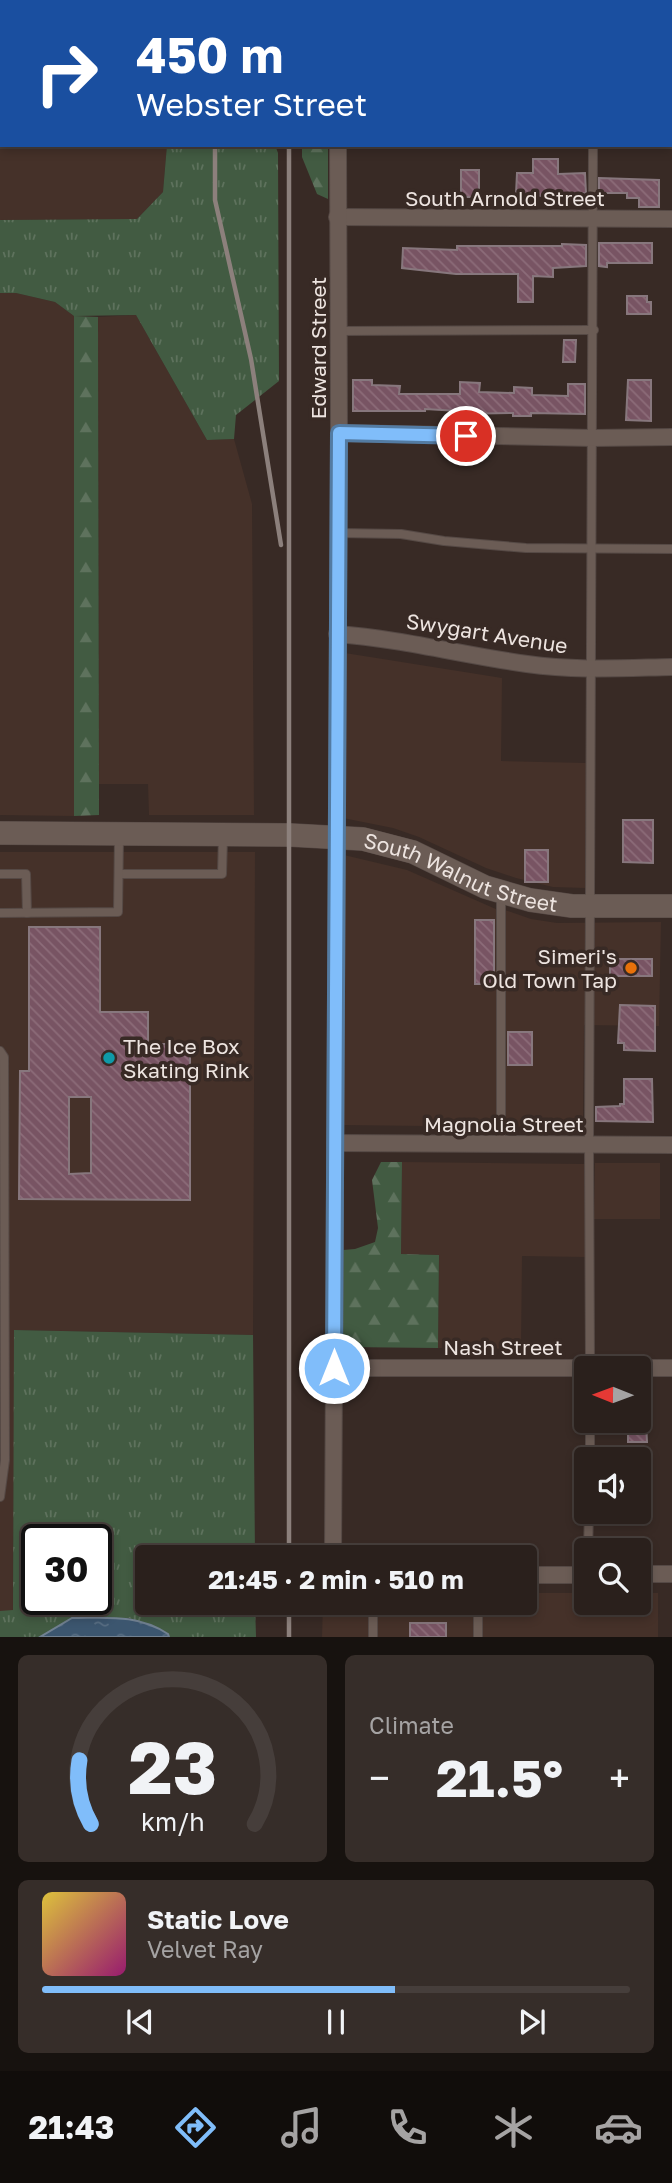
<!DOCTYPE html>
<html lang="en">
<head>
<meta charset="utf-8">
<style>
	:root { --surface:#2a201c; --page:#362d29; --text:#f1f3f6; --muted:#a5a3a3; --line:#463e3b; --accent:#80bdfa }
	body { margin:0; font-family:"Golos Text",sans-serif; background:var(--page); color:var(--text); height:100vh; display:flex; flex-direction:column; font-size:26px; white-space:nowrap }
	* { box-sizing:border-box; margin:0 }
	p { font-size:23px; color:var(--muted) }
	.icon { flex:none; width:38px; height:38px; fill:none; stroke:currentColor; stroke-width:2; stroke-linecap:round; stroke-linejoin:round }
	.map { position:relative; height:1637px; overflow:hidden }
	.side { display:flex; flex-direction:column; gap:18px; padding:18px; background:#17120f; flex:1 }
	.side>* { flex:none }
	.top-card { position:absolute; left:0px; top:0px; width:672px; height:147px; box-shadow:0 4px 10px #0003,0 0 0 2px var(--line); background:#1a4fa0; color:#fff; overflow:hidden }
	.needle { width:46px; rotate:271deg }
	.buttons { position:absolute; left:574px; top:1356px; display:grid; gap:14px }
	.buttons a { display:grid; place-items:center; width:77px; height:77px; border-radius:7px; background:var(--surface); box-shadow:0 4px 10px #0003,0 0 0 2px var(--line); font-size:35px }
	.speed { position:absolute; left:21px; top:1524px; display:flex; gap:14px; font-size:35px; font-weight:700; text-align:center }
	.speed>* { display:grid; place-content:center; width:91px; height:91px; border-radius:50%; background:var(--surface); box-shadow:0 4px 10px #0003,0 0 0 2px var(--line); line-height:1 }
	.speed .limit { border:4px solid #111; border-radius:10px; background:#fff; color:#111 }
	.pin { position:absolute; display:grid; place-items:center; width:60px; height:60px; color:#fff; margin:-30px; border:4px solid #fff; border-radius:50%; box-shadow:0 2px 7px #0007 }
	.me { position:absolute; width:77px; margin:-38px; rotate:0deg; stroke-linejoin:round; filter:drop-shadow(0 0 5px #0008) }
	.turn { display:flex; align-items:center; gap:24px; height:147px; padding:0 21px; font-size:32px }
	.turn .icon { width:91px; height:91px; stroke-width:2.5 }
	.turn b { display:block; font-size:49px; line-height:60px }
	.big { font-size:52px; font-weight:700; line-height:1.1 }
	.side .widget { flex:1; display:flex; flex-direction:column; justify-content:center; gap:10px; min-width:0; padding:0 24px; border-radius:10px; background:var(--page) }
	.side .dial { align-items:center; gap:0 }
	.dial svg { height:182px; overflow:visible; fill:none; stroke:var(--line); stroke-width:7; stroke-linecap:round; text-anchor:middle }
	.dial text { fill:var(--text); stroke:none }
	.song { display:flex; align-items:center; gap:21px }
	.cover { width:84px; height:84px; border-radius:10px; background:linear-gradient(135deg,hsl(50 70% 55%),hsl(320 70% 35%)) }
	.played { height:7px; border-radius:4px; background:linear-gradient(90deg,var(--accent) 60%,var(--line) 60%) }
	.keys { display:flex; justify-content:space-around; direction:ltr }
	.heat { display:flex; justify-content:space-between; align-items:center; font-size:38px; direction:ltr }
	.side .tiles { flex:1; display:grid; gap:18px; grid-template-columns:1fr 1fr }
	.widget:last-child { grid-column:span 2 }
	.trip { position:absolute; left:135px; top:1545px; width:402px; height:70px; border-radius:7px; background:var(--surface); box-shadow:0 4px 10px #0003,0 0 0 2px var(--line); font-weight:700; line-height:70px; text-align:center }
	.tab-bar { display:flex; height:112px; justify-content:space-around; align-items:center; background:#110d0b; color:var(--muted) }
	.tab-bar .icon { width:49px; height:49px }
	.tab-bar .selected { color:var(--accent) }
	.tab-bar b { font-size:32px; color:var(--text) }
	.map>svg:first-child { display:block }
</style>
</head>
<body>
<div class="map">
<svg width="672" height="1637" viewBox="0 0 672 1637">
	<defs>
		<pattern id="grass-tufts" width="24" height="20" patternUnits="userSpaceOnUse" patternTransform="scale(1.75)"><rect width="24" height="20" fill="#425b42"/><path d="M3 7l-1-3M5 7V3M7 7l1-3M15 17l-1-3M17 17v-4M19 17l1-3" fill="none" stroke="#5e725d"/></pattern>
		<pattern id="forest-firs" width="22" height="20" patternUnits="userSpaceOnUse" patternTransform="scale(1.75)"><rect width="22" height="20" fill="#425b42"/><path d="M5 1l3.5 6h-7zM16 11l3.5 6h-7z" fill="#5e725d"/></pattern>
		<pattern id="water-ripples" width="26" height="14" patternUnits="userSpaceOnUse" patternTransform="scale(1.75)"><rect width="26" height="14" fill="#3c566f"/><path d="M2 4q2-2 4 0t4 0M15 11q2-2 4 0t4 0" fill="none" stroke="#586e83"/></pattern>
		<pattern id="building-back-hatch" width="6" height="6" patternUnits="userSpaceOnUse" patternTransform="scale(1.75)"><rect width="6" height="6" fill="#785463"/><path d="M-1 5l2 2M0 0l6 6M5-1l2 2" fill="none" stroke="#8c6c79"/></pattern>
	</defs>
	<rect width="100%" height="100%" fill="#382a25"/>
	<g fill="#453129">
		<polygon points="0,0 261,0 2,2 2,145 167,145 163,192 137,219 0,220"/>
		<polygon points="0,293 16,293 55,302 74,316 74,816 0,815"/>
		<polygon points="136,315 207,440 234,439 252,504 254,815 149,815 148,784 99,784 98,317"/>
		<polygon points="345,653 502,678 501,761 586,763 585,888 553,887 516,878 486,868 419,837 393,828 343,818"/>
		<polygon points="0,852 255,852 253,1335 15,1330 13,1611 0,1611"/>
		<polygon points="344,855 407,870 498,910 497,1024 505,910 531,919 557,923 661,922 659,1026 584,1025 583,1128 343,1125"/>
		<polygon points="402,1162 586,1164 585,1257 522,1256 521,1349 438,1348 439,1255 401,1254"/>
		<polygon points="595,1163 660,1163 660,1219 594,1219"/>
		<polygon points="525,1593 586,1593 586,1603 639,1603 639,1593 658,1593 658,1637 322,1637 323,1603 525,1603"/>
	</g>
	<g fill="url(#grass-tufts)" fill-rule="evenodd">
		<rect x="293" y="0" width="177" height="2"/>
		<polygon points="167,145 275,145 278,153 279,381 236,415 234,439 207,440 136,315 74,316 55,302 16,293 0,293 0,220 137,219 163,192"/>
		<path d="M14 1330 253 1335 255 1557 147 1558V1603H255L256 1637H169L168 1634 129 1618H72L40 1637H0V1611L13 1610ZM37 1540H96V1600H37Z"/>
	</g>
	<g fill="url(#forest-firs)">
		<polygon points="302,145 328,145 328,199 317,194 302,157"/>
		<polygon points="74,316 98,317 99,784 99,815 74,816"/>
		<polygon points="381,1162 402,1162 401,1254 439,1255 438,1348 346,1347 342,1342 343,1250 355,1249 375,1242 378,1228 372,1180"/>
	</g>
	<path fill="url(#water-ripples)" stroke="#718191" stroke-width="2" d="M72 1618C108 1618 137 1614 168 1634L169 1637H40Z"/>
	<g fill="url(#building-back-hatch)" stroke="#87777d" stroke-width="2" fill-rule="evenodd">
		<polygon points="533,159 558,159 558,174 585,173 586,193 558,194 558,197 516,194 517,173 533,173"/>
		<rect x="461" y="170" width="18" height="27"/>
		<polygon points="599,178 659,180 659,207 639,207 639,198 627,198 627,193 599,193"/>
		<polygon points="599,243 652,243 652,263 607,263 607,267 599,266"/>
		<polygon points="562,244 586,245 586,266 553,268 553,277 533,276 533,302 518,302 518,274 456,274 402,268 403,248 457,250 457,246 562,246"/>
		<polygon points="627,296 647,296 647,302 651,302 651,314 627,314"/>
		<polygon points="564,340 576,340 575,362 563,362"/>
		<polygon points="353,380 372,380 372,385 400,386 399,394 460,394 460,382 480,383 479,392 514,393 514,387 532,388 532,395 568,396 568,384 585,384 585,414 531,413 531,416 513,416 513,413 459,414 459,411 425,409 425,411 353,411"/>
		<polygon points="628,380 651,380 651,421 626,420"/>
		<polygon points="623,820 653,820 653,863 623,862"/>
		<rect x="525" y="850" width="23" height="32"/>
		<rect x="475" y="920" width="19" height="64"/>
		<path d="M29 927H100V1012H148V1044H190V1200L19 1199 20 1071H29ZM69 1097H91V1173L69 1174Z"/>
		<rect x="610" y="959" width="42" height="17"/>
		<polygon points="620,1005 655,1006 655,1051 624,1050 624,1043 618,1043"/>
		<rect x="508" y="1032" width="24" height="33"/>
		<polygon points="624,1079 652,1079 653,1122 596,1121 596,1107 620,1106 620,1104 624,1104"/>
		<polygon points="628,1422 646,1422 647,1442 628,1442"/>
		<rect x="410" y="1623" width="36" height="14"/>
	</g>
	<g fill="none" stroke-linecap="round" stroke-linejoin="round">
		<g stroke="#554945" stroke-width="10">
			<g id="lane">
				<polyline points="0,76 2,77"/>
				<polyline points="339,331 594,330"/>
				<polyline points="339,533 401,534 444,541 526,548 672,549"/>
				<polyline points="0,874 26,874 27,913"/>
				<polyline points="120,874 222,874 223,837"/>
				<polyline points="501,894 501,1144"/>
				<polyline points="0,913 118,912 119,837"/>
				<polyline points="0,1051 4,1057 5,1460 0,1497"/>
				<polyline points="590,1368 589,1146 593,145"/>
				<polyline points="590,1460 590,1421"/>
				<polyline points="588,1550 589,1512"/>
				<polyline points="478,1603 478,1637"/>
				<polyline points="373,1637 373,1603"/>
			</g>
		</g>
		<g stroke="#554945" stroke-width="18">
			<g id="street">
				<polyline points="670,43 672,43"/>
				<polyline points="337,217 672,219"/>
				<polyline points="339,433 593,438 672,437"/>
				<path d="M337 634C402 639 463 655 527 664 575 671 624 668 672 667"/>
				<polyline points="335,1143 672,1145"/>
				<polyline points="334,1368 672,1368"/>
				<polyline points="333,1558 339,433 338,145"/>
				<polyline points="639,1574 672,1574"/>
				<polyline points="525,1575 586,1575"/>
			</g>
		</g>
		<g stroke="#554945" stroke-width="24">
			<g id="secondary">
				<path id="s1" d="M0 833 290 835 363 839 413 852 485 887 530 900 572 906H672"/>
			</g>
		</g>
		<use href="#lane" stroke="#6b5c55" stroke-width="8"/>
		<use href="#street" stroke="#6b5c55" stroke-width="16"/>
		<use href="#secondary" stroke="#6b5c55" stroke-width="23"/>
		<g stroke="#8c807c" stroke-width="4.5">
			<polyline points="224,0 224,2"/>
			<polyline points="215,145 215,200 251,359 281,545"/>
			<polyline points="289,145 289,1558"/>
			<polyline points="289,1637 289,1603"/>
		</g>
	</g>
	<g fill="none" stroke-linecap="round" stroke-linejoin="round">
		<g stroke="#537ba2" stroke-width="18">
			<polyline id="route" points="334,1368 339,433 466,436"/>
		</g>
		<use href="#route" stroke="#80bdfa" stroke-width="12"/>
	</g>
	<circle fill="#e8710a" stroke="#382a25" stroke-width="2.5" cx="631" cy="968" r="7"/>
	<circle fill="#0f9aa8" stroke="#382a25" stroke-width="2.5" cx="109" cy="1058" r="7"/>
	<g text-anchor="middle" dominant-baseline="central" stroke-width="7" stroke-linejoin="round" paint-order="stroke">
		<g font-size="21" fill="#ede4e0" stroke="#382a25">
			<text x="505" y="198">South Arnold Street</text>
			<text transform="translate(318 348) rotate(-90)">Edward Street</text>
			<text transform="translate(487 633) rotate(9)">Swygart Avenue</text>
			<text stroke="none"><textPath href="#s1" startOffset="467">South Walnut Street</textPath></text>
			<text x="504" y="1124">Magnolia Street</text>
			<text x="503" y="1347">Nash Street</text>
		</g>
		<g font-size="21" fill="#ede4e0" stroke="#382a25" text-anchor="end">
			<text x="617" y="956">Simeri's<tspan x="617" dy="24">Old Town Tap</tspan></text>
			<text x="123" y="1046" text-anchor="start">The Ice Box<tspan x="123" dy="24">Skating Rink</tspan></text>
		</g>
	</g>
</svg>
<div class="buttons">
<a><svg class="needle" viewBox="-14 -14 28 28"><path d="M0-13l5 13h-10z" fill="#e53935"/><path d="M0 13l5-13h-10z" fill="#a5a3a3"/></svg></a>
<a><svg class="icon" aria-label="sound" viewBox="0 0 24 24"><path d="M4 9h4l5-4v14l-5-4H4zM17 9q2 3 0 6"/></svg></a>
<a><svg class="icon" aria-label="search" viewBox="0 0 24 24"><circle cx="10" cy="10" r="6"/><path d="M15 15l6 6"/></svg></a>
</div>
<div class="speed"><div class="limit">30</div></div>
<div class="pin" style="left:466px;top:436px;background:#d93025"><svg class="icon" aria-label="arrive" viewBox="0 0 24 24"><path d="M6 21V4h12l-3 4 3 4H6"/></svg></div>
<svg class="me" style="left:334px;top:1368px" viewBox="-20 -20 40 40"><circle r="17" fill="#80bdfa" stroke="#fff" stroke-width="3"/><path d="M0-11L8 9 0 5-8 9z" fill="#fff"/></svg>
<div class="trip">21:45 · 2 min · 510 m</div>
<div class="top-card">
<div class="turn"><svg class="icon" aria-label="right" viewBox="0 0 24 24"><path d="M7 20v-9h11M14 6l5 5-5 5"/></svg><div><b>450 m</b>Webster Street</div></div>
</div>
</div>
<section class="side">
<div class="tiles">
<div class="widget dial"><svg viewBox="0 0 100 80">
<path d="M14 69A42 42 0 1 1 86 69"/>
<path d="M14 69A42 42 0 0 1 9 41" stroke="#80bdfa"/>
<text x="50" y="56" font-size="32" font-weight="700">23</text>
<text x="50" y="72" font-size="11">km/h</text>
</svg></div>
<div class="widget"><p>Climate</p>
<div class="heat"><a>−</a><b class="big">21.5°</b><a>+</a></div>
</div>
<div class="widget">
<div class="song"><i class="cover"></i><div><b>Static Love</b><p>Velvet Ray</p></div></div>
<div class="played"></div>
<div class="keys"><svg class="icon" aria-label="previous" viewBox="0 0 24 24"><path d="M18 5L8 12l10 7zM5 5v14"/></svg><svg class="icon" aria-label="pause" viewBox="0 0 24 24"><path d="M8 5v14M16 5v14"/></svg><svg class="icon" aria-label="next" viewBox="0 0 24 24"><path d="M6 5l10 7-10 7zM19 5v14"/></svg></div>
</div>
</div>
</section>
<nav class="tab-bar">
<b>21:43</b>
<svg class="icon selected" aria-label="directions" viewBox="0 0 24 24"><path d="M12 3l9 9-9 9-9-9zM9 14v-3h6M13 9l2 2-2 2"/></svg>
<svg class="icon" aria-label="music" viewBox="0 0 24 24"><path d="M9 18V5l10-2v13"/><circle cx="6" cy="18" r="3"/><circle cx="16" cy="16" r="3"/></svg>
<svg class="icon" aria-label="phone" viewBox="0 0 24 24"><path d="M5 4h4l2 5-3 2q2 4 5 5l2-3 5 2v4C11 20 4 13 5 4z"/></svg>
<svg class="icon" aria-label="climate" viewBox="0 0 24 24"><path d="M12 3v18M4 7l16 10M4 17L20 7"/></svg>
<svg class="icon" aria-label="car" viewBox="0 0 24 24"><path d="M5 17H2v-5l4-1 3-4h7l3 4 3 1v5h-3M9 17h6M6 11h13"/><circle cx="7" cy="17" r="2"/><circle cx="17" cy="17" r="2"/></svg>
</nav>
</body>
</html>
